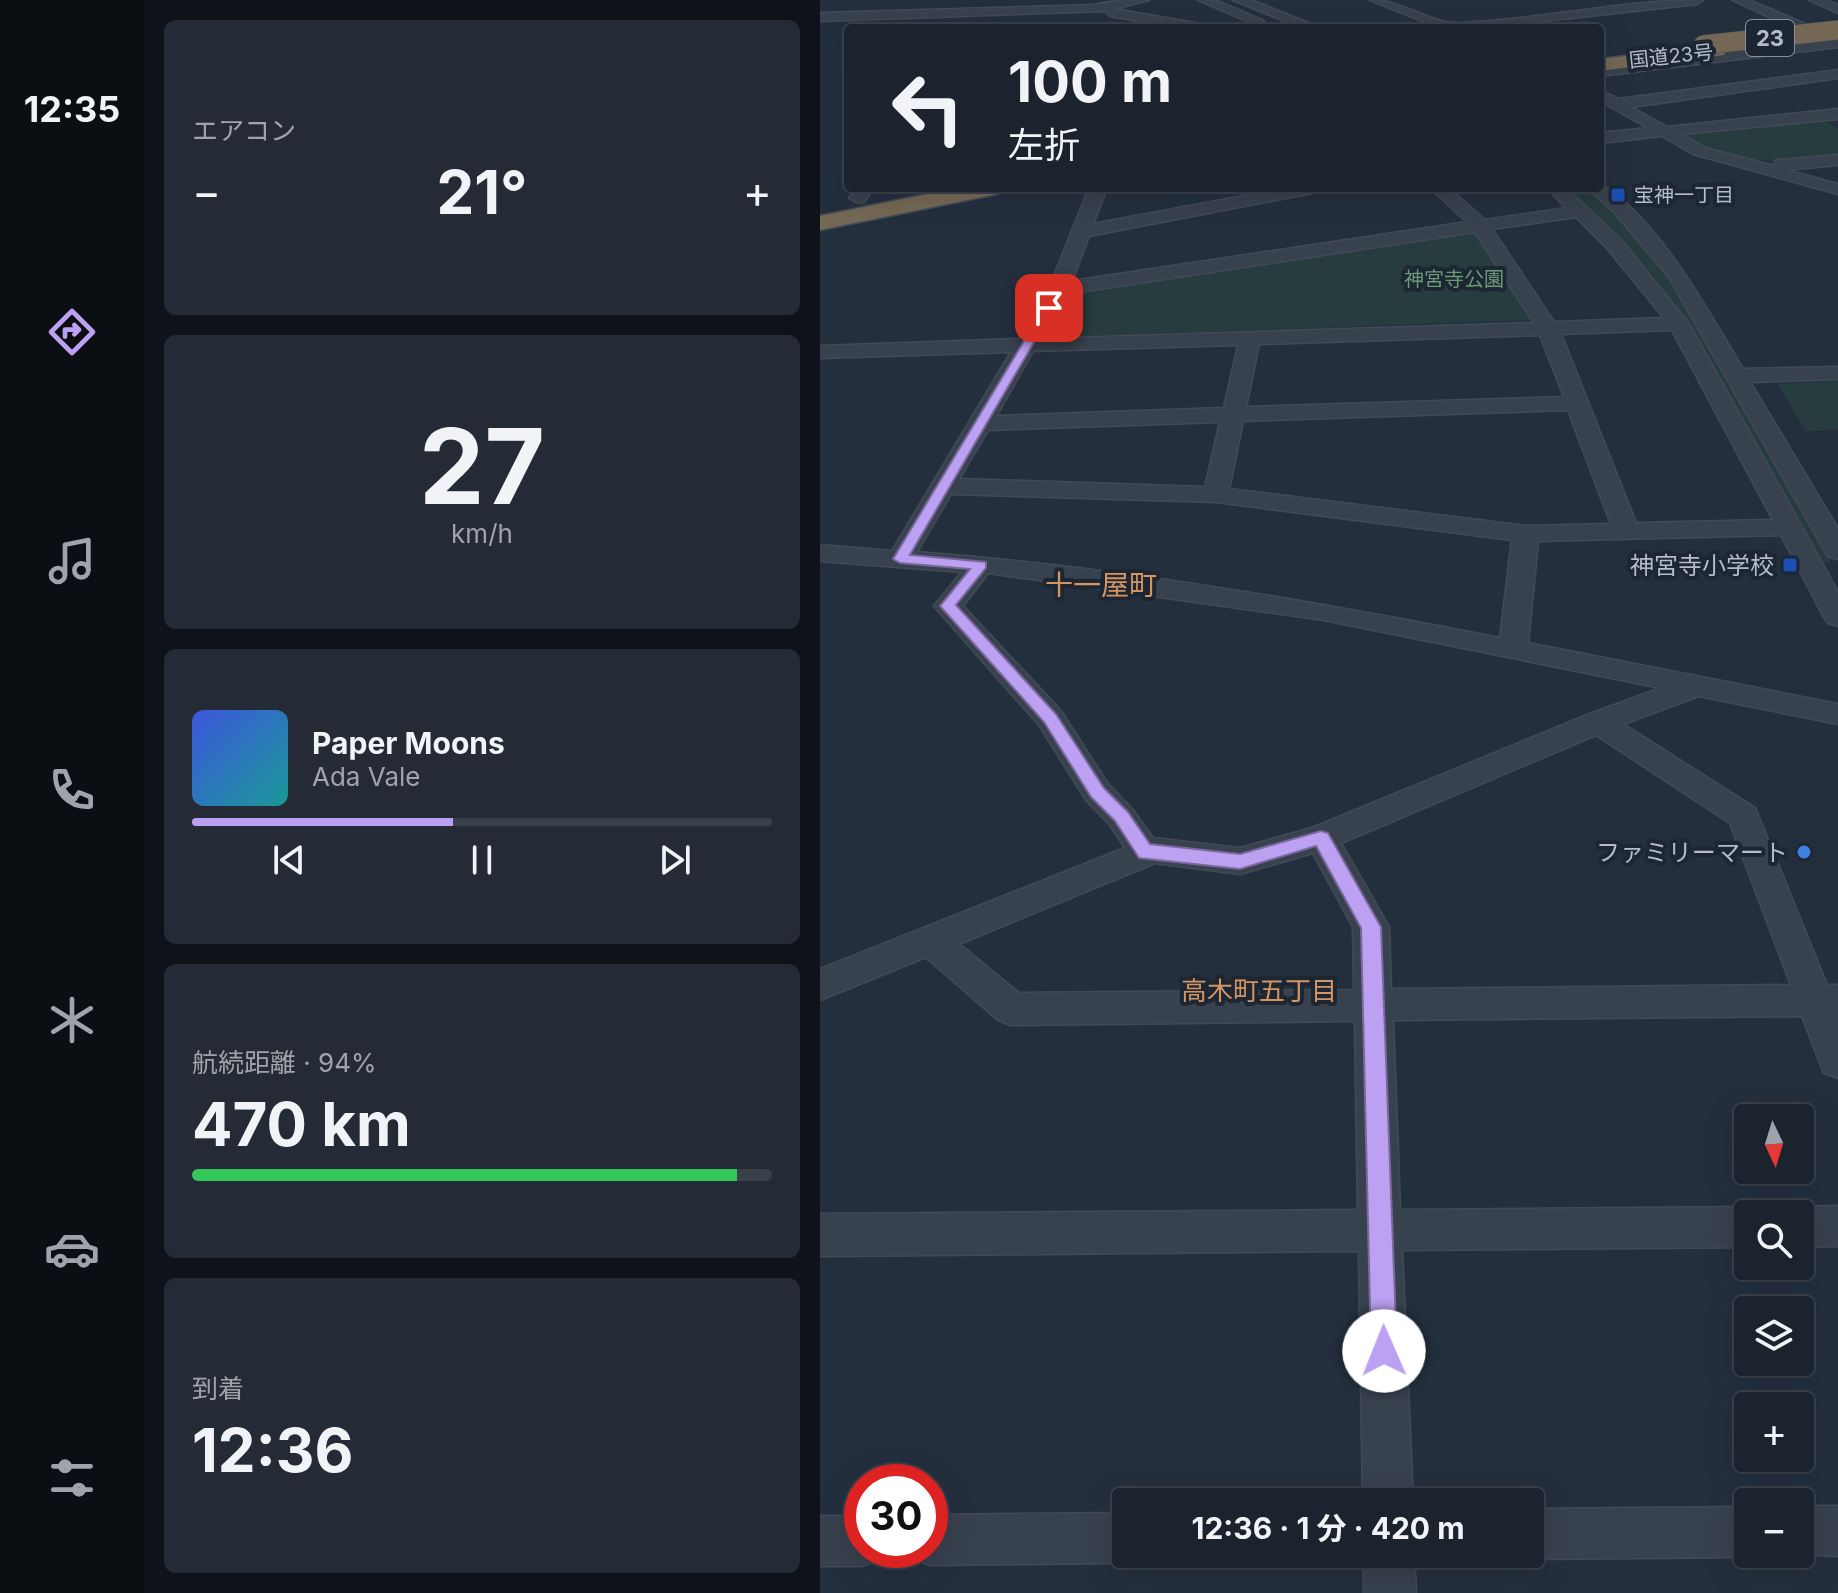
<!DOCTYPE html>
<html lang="ja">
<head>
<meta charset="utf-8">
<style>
	:root { --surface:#1b232e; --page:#242b36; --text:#f1f3f6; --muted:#a0a4aa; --line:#39404a; --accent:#bca0f2 }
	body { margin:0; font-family:Inter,"Noto Sans JP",sans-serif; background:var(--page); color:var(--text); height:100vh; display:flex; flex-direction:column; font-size:30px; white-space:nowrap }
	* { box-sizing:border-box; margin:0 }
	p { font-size:26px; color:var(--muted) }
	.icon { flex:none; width:44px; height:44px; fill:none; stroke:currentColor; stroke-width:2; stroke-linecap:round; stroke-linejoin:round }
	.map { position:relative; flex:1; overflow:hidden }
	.details { display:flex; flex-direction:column; gap:20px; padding:20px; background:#0f1319; width:676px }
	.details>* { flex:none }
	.top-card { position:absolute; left:24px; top:24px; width:760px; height:168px; border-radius:8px; box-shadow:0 8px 32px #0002,0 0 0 2px var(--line); background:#1b232e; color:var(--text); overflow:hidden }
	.needle { width:52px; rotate:176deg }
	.fabs { position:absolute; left:914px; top:1104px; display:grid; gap:16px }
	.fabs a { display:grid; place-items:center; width:80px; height:80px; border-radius:8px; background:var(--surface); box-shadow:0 8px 32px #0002,0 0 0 2px var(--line); font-size:40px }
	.speed { position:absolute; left:24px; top:1464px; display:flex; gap:16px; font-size:40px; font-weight:700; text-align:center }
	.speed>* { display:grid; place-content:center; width:104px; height:104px; border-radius:50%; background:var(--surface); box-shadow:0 8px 32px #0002,0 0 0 2px var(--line); line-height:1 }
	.speed .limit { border:12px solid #d22; background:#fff; color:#111 }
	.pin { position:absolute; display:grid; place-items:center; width:68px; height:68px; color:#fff; margin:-34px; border-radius:16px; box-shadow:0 4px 12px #0006 }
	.me { position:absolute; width:88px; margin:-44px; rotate:359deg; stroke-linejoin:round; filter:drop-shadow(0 0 6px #0008) }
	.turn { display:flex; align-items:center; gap:28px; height:168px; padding:0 32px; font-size:36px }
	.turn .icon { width:104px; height:104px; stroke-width:2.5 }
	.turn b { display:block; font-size:56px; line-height:68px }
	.big { font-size:60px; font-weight:700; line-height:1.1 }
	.details .card { flex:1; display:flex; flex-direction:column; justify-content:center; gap:12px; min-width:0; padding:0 28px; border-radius:12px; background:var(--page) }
	.details .dial { align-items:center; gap:0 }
	.dial b { font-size:104px; line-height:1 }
	.song { display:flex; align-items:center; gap:24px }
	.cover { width:96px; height:96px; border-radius:12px; background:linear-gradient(135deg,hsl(230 70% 55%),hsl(180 70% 35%)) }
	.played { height:8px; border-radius:4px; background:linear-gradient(90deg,var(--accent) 45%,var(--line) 45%) }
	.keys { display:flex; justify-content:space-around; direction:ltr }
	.heat { display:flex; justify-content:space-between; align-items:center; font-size:44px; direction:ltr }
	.charge { height:12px; border-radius:6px; background:linear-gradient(90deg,#34c759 94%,var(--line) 0) }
	.trip { position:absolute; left:292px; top:1488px; width:432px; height:80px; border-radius:8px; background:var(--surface); box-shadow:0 8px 32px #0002,0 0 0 2px var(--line); font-weight:700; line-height:80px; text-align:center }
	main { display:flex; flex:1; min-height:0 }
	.dock { display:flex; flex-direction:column; width:144px; justify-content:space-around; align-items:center; background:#0b0e12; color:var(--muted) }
	.dock .icon { width:56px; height:56px }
	.dock .on { color:var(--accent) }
	.dock b { font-size:36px; color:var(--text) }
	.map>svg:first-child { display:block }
</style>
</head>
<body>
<main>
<nav class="dock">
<b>12:35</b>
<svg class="icon on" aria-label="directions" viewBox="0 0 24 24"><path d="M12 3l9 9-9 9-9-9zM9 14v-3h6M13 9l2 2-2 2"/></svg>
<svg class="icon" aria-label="music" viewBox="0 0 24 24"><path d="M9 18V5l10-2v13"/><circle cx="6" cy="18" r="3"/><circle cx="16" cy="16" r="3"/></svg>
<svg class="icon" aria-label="phone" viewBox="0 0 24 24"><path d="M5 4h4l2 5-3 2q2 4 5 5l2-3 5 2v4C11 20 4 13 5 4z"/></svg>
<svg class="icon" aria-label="climate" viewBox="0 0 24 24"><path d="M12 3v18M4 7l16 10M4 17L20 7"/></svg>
<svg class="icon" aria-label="car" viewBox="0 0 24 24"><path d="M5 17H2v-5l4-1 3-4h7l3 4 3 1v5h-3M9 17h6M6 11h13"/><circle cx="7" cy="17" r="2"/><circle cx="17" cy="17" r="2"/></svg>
<svg class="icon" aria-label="filters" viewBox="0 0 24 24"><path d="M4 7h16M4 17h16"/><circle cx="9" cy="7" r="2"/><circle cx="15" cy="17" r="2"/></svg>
</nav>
<section class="details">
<div class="card"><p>エアコン</p>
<div class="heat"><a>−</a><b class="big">21°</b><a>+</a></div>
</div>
<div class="card dial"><b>27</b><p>km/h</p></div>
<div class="card">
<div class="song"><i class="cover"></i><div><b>Paper Moons</b><p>Ada Vale</p></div></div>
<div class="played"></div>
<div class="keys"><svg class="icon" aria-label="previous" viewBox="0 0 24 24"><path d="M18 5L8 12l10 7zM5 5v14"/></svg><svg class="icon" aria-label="pause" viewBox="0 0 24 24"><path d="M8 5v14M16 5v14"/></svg><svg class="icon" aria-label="next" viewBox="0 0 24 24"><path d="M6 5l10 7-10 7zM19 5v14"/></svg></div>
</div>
<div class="card"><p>航続距離 · 94%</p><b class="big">470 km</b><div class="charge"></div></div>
<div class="card"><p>到着</p><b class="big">12:36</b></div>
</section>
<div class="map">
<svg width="1018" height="1593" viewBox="0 0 1018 1593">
	<rect width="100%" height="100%" fill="#242f3e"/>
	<g fill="#263c3f">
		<path d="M1004 120 1018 129V156C953 162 918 169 858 134Z"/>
		<polygon points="747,188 767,188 831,250 849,275 1010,562 1003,562 874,334 819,265"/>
		<polygon points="651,231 659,232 712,320 241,337 230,332 250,294 255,292"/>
		<polygon points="1018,381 1018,430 986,431 958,384"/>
	</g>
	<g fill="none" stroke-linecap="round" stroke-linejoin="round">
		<g stroke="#414a57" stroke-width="3">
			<g id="minor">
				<polygon points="302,0 329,0 294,9 381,24 388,28 359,28 290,16 285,11 0,21 0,13 273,5"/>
				<polygon points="378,0 395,0 444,21 433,24"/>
				<polygon points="413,0 431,0 501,28 482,28"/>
				<path d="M550 0C582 0 612 24 638 23 720 20 801 0 883 0L877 4 662 28H620Z"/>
				<polygon points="912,0 929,0 1018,38 1018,47 780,76 780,68 1002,41"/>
				<polygon points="989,0 1006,0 1018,5 1018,13"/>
				<polygon points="1018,70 1018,78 811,107 847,127 1018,109 1018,119 861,134 885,148 954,166 955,161 961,160 1018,155 1018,165 966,170 1018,184 1018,194 873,154 842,136 780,143 780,133 828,128 780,101 780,91 799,99"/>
				<path d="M780 184C839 219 888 311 923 369L1018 367V379L930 382 1018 529V559L1009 557 1005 551 849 277 795 213 767 188H780Z"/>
				<polygon points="36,188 54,188 44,202 38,203 29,198"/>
				<path d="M269 188H287L273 224 465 188H501L492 193 269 236 252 281 647 222 610 188H629L665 220 746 208 727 188H746L801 240 869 324 1018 592V626L1008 623 1004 617 961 535 718 541 708 643 1018 704V724L879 696 803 724 935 808 1007 985H1018V1078L1004 1073 982 1016 573 1020 580 1210 928 1207 944 1214H928V1247L582 1250 593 1502H543L539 1251 0 1256V1214L538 1210 535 1021 191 1025 178 1020 106 957 0 1000V969L305 848 290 825 266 800 219 725 114 606 142 572 0 561V545L72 551 191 352 0 358V346L199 339 229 289ZM756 217 787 248 844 318 734 322 672 229ZM655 232 714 323 220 339 246 294ZM852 330 953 520 816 523 741 334ZM720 335 744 397 426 407 439 344ZM418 345 404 408 176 416 213 351ZM748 410 791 524 706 526 409 489 423 421ZM400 422 385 487 139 479 168 430ZM131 494 396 502 692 540 680 638C487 600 293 567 97 552ZM168 573 504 620 841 688 767 715 492 828 420 848 333 838 312 809 288 784 241 711 143 606ZM776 735 910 823 971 985 571 989 569 927 521 843ZM493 853 533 927 534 990 199 993 139 944 335 863 420 874Z"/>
				<polygon points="1018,1206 1018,1246 980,1247 980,1214 965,1213 980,1207"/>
				<polygon points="980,1506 1018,1506 1018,1556 975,1554 980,1554"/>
				<polygon points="928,1507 928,1554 935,1554 928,1557 710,1559 698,1554 710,1554 710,1509"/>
				<polygon points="306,1513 306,1554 324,1554 306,1563 110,1565 92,1558 89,1550 110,1550 110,1515"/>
				<polygon points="0,1516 42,1516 42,1550 63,1550 60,1559 42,1566 0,1566"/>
				<polygon points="544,1554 594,1554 596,1593 544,1593"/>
			</g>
		</g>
		<g stroke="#434c59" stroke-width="3">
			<g id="highway">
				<polygon points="897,45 904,47 906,51 904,55 780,71 780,59"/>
				<polygon points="137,188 184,188 180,193 172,195 0,230 0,216"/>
			</g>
		</g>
		<use href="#minor" fill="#38414e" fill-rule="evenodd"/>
		<use href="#highway" fill="#746855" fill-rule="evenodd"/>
		<g stroke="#434c59" stroke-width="20" stroke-linecap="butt">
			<polyline id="highway-bridge" points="883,45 1018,30"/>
		</g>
		<use href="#highway-bridge" stroke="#746855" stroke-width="19"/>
	</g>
	<polygon fill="#bca0f2" stroke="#7a689d" stroke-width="2" points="225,306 234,308 90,555 166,562 166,568 136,605 236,714 284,788 308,812 330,844 420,854 501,831 508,833 561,927 577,1351 573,1360 564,1364 555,1360 551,1351 541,928 496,846 420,869 319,858 295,821 271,797 224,722 120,606 150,569 80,563 73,559"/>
	<g fill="#1a4fb4" stroke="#1d2633" stroke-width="3">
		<rect x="790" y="187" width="16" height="16" rx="4"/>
		<rect x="962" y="557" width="16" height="16" rx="4"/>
	</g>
	<circle fill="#3f7fe0" stroke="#1d2633" stroke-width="3" cx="984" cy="852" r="8"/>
	<g text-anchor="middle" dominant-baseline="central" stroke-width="8" stroke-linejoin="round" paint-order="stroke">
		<g font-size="20" fill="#b4bcc9" stroke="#1d2633">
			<text transform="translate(851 56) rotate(-6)">国道23号</text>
		</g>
		<g font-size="20" fill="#b4bcc9" stroke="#1d2633" text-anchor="start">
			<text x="814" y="195">宝神一丁目</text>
		</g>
		<g font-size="20" fill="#6b9a76" stroke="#1d2633">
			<text x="634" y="279">神宮寺公園</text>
		</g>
		<rect fill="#1d2633" stroke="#878f9c" stroke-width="2" x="926" y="20" width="48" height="36" rx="6"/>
		<g font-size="22" font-weight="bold" fill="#b4bcc9">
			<text x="950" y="38">23</text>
		</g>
		<g font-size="24" fill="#b4bcc9" stroke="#1d2633" text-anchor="end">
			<text x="954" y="565">神宮寺小学校</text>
			<text x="968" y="852">ファミリーマート</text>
		</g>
		<g font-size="26" fill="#d59563" stroke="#1d2633">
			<text x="439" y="990">高木町五丁目</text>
		</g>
		<g font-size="28" fill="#d59563" stroke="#1d2633">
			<text x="281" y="585">十一屋町</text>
		</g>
	</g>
</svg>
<div class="fabs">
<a><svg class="needle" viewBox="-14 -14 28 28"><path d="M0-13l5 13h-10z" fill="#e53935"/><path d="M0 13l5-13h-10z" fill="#a0a4aa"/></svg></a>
<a><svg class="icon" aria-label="search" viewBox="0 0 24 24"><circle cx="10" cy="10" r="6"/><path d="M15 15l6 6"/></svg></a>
<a><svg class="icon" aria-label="layers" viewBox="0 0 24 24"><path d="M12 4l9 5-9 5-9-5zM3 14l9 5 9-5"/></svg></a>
<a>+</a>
<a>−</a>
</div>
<div class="speed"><div class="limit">30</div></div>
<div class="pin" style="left:229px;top:308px;background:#d93025"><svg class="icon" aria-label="arrive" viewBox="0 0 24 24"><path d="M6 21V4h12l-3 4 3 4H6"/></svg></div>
<svg class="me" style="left:564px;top:1351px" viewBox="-20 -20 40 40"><circle r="19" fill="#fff"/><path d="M0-13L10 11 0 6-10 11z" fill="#bca0f2"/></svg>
<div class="trip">12:36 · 1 分 · 420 m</div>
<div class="top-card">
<div class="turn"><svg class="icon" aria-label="left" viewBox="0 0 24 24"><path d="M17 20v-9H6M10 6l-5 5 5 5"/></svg><div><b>100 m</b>左折</div></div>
</div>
</div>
</main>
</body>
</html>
